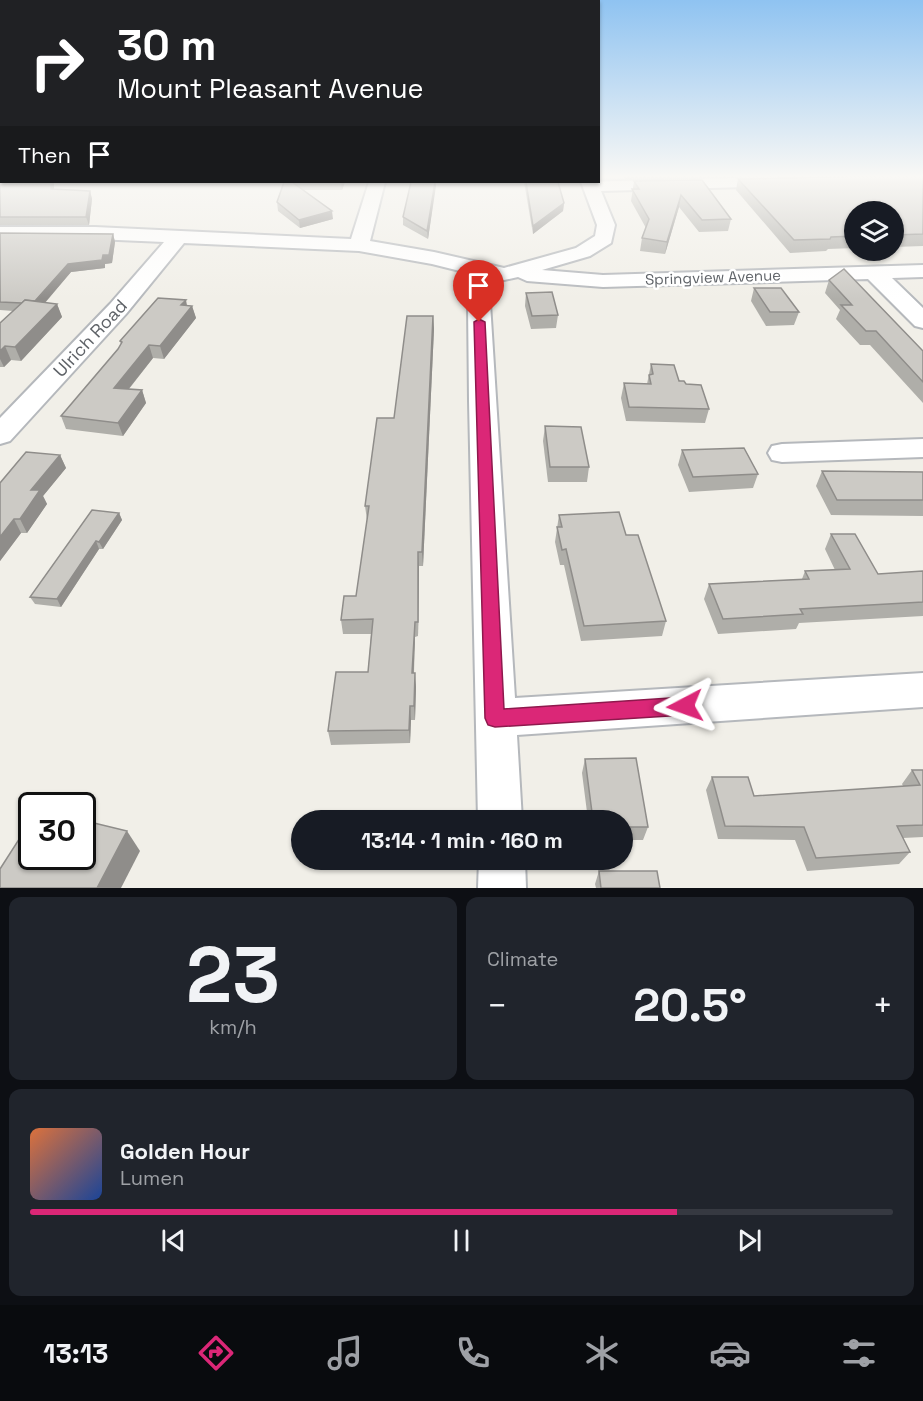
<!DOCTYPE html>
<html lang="en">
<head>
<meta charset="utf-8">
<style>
	:root { --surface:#171b24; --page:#20242c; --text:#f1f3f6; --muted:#9ea1a6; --line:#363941; --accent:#db2777 }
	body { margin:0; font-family:"Space Grotesk",sans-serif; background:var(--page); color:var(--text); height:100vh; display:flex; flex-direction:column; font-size:22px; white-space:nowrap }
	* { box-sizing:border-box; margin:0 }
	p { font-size:20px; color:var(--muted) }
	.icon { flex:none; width:33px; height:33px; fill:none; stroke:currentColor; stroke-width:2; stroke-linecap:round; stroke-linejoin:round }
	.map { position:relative; height:888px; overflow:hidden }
	.side { display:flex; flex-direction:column; gap:9px; padding:9px; background:#0d0f14; flex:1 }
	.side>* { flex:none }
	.banner { position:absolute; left:0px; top:0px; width:600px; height:183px; box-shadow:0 2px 4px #0004; background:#202124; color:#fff; overflow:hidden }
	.tools { position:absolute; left:844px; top:201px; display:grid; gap:12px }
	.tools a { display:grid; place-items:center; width:60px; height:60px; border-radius:50%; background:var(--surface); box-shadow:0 2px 4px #0004; font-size:30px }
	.speed { position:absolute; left:18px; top:792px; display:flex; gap:12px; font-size:30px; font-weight:700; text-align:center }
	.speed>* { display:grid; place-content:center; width:78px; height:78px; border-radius:50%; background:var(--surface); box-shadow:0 2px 4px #0004; line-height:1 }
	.speed .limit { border:3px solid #111; border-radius:9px; background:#fff; color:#111 }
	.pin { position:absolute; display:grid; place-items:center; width:51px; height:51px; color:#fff; margin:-62px -26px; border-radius:50% 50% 50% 0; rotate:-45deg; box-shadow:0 0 6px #0007 }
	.pin .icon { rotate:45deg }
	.me { position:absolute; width:66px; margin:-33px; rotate:266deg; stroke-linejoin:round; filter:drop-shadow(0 0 4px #0008) }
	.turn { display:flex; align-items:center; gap:21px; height:126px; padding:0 18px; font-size:27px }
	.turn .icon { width:78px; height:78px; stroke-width:2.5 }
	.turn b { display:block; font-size:42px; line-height:51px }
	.then { display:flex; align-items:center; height:57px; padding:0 18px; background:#0003; gap:12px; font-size:22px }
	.big { font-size:45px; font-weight:700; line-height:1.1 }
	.side .tile { flex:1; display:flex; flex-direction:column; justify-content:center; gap:9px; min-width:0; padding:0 21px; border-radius:12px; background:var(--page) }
	.side .dial { align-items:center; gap:0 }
	.dial b { font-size:78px; line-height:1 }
	.song { display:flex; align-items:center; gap:18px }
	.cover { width:72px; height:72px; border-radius:9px; background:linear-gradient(135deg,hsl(20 70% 55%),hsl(220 70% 35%)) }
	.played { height:6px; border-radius:3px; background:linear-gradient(90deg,var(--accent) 75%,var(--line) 75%) }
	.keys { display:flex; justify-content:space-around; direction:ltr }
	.heat { display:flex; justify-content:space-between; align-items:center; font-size:33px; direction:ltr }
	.side .tiles { flex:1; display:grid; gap:9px; grid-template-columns:1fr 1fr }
	.tile:last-child { grid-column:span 2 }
	.trip { position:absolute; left:291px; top:810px; width:342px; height:60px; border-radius:30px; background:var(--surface); box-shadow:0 2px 4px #0004; font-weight:700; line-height:60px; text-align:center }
	.dock { display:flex; height:96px; justify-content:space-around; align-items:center; background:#090b0e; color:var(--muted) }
	.dock .icon { width:42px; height:42px }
	.dock .on { color:var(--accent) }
	.dock b { font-size:27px; color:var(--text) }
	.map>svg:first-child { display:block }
</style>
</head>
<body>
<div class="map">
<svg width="923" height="888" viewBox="0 0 923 888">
	<rect width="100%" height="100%" fill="#f1efe8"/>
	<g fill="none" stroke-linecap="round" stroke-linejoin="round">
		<g stroke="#b5b8bc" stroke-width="4">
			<g id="minor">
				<polygon points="775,177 781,178 783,182 781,186 601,191 615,225 611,243 590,256 542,270 603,275 923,265 923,277 892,278 923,308 923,328 915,326 868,279 603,287 527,281 518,277 504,280 493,279 490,303 515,698 923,673 923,707 517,735 522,820 478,820 469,401 468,303 472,274 432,264 359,251 184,243 126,314 10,441 0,444 0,418 110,304 164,242 95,239 0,239 0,227 95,227 351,239 369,182 385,182 370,241 434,252 504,268 576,248 595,236 597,225 581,182"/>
				<polygon points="923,439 923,457 782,462 772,460 768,453 772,446 782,444"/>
				<polygon points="479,860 525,860 526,888 478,888"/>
			</g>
		</g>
		<use href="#minor" fill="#fff" fill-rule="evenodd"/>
	</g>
	<g fill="#afaea9">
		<polygon points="0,175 2,182 54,182 54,189 90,191 92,199 89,225 0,225"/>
		<polygon points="622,175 698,175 696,177 625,179"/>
		<polygon points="723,175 802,175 723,176"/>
		<polygon points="923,175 923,246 894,247 894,212 855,212 855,248 828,249 826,251 790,253 736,190 738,179"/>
		<polygon points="702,180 731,219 728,231 699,232 679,207 665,254 640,251 642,238 646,228 631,201 634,181"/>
		<polygon points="284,182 345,182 342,190 303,190 333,219 300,228 278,211 277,202"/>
		<polygon points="411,182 436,182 428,239 403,225 403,217"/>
		<polygon points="524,182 558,182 564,203 563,211 533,234"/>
		<polygon points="0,233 113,234 115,242 112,263 105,264 105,268 71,272 45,303 57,304 62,317 21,361 11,360 4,367 0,367 0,323 13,311 0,310"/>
		<polygon points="829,280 923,351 923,403 870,345 860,345 836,319 840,310 825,293"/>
		<polygon points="754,288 799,312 794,325 766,326 751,301"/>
		<polygon points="526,293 558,315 556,328 531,329 525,306"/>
		<polygon points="187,305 192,306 196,318 164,359 153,358 129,389 142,390 146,403 123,436 66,429 61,416 118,349 121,344 120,341"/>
		<polygon points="433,316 434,329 423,566 419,566 418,636 415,637 414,673 416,687 415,720 411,720 410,743 331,745 328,731 368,672 371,634 343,634 341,620 356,596 367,520 365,506 394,418"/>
		<polygon points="651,364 686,384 709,409 705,423 626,421 621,398 624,383 647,384"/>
		<polygon points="545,426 589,467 587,482 548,482 543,441"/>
		<polygon points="682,450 758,474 753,488 689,492 678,465"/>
		<polygon points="60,455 66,468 43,496 47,504 27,533 21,533 0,561 0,483"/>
		<polygon points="822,471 923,472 923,516 831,515 816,486"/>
		<polygon points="119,513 122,520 103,549 99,549 61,607 35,604 30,597"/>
		<polygon points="559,515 626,535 666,621 662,636 581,641 564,565 560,565 555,542"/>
		<polygon points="831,534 878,574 923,571 923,616 799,623 796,629 718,634 704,599 709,584 802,579 805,571 835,570 825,549"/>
		<polygon points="585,759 648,827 643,840 622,840 622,820 588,820 582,773"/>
		<polygon points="912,770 923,770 923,837 903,838 910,852 899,864 807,871 795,840 718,839 706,790 712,777 754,796 903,786 902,784"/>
		<polygon points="599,871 660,888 596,888 595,884"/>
	</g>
	<g fill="#8f8d8a">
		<polygon points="51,182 54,182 54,197 51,189"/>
		<polygon points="341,182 345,182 342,190"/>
		<polygon points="435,182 436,186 428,239 427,231"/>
		<polygon points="90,191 92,199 89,225 86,217"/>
		<polygon points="681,195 679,207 665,254 667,242"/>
		<polygon points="564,203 563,211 533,234 533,226"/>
		<polygon points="332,211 333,219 300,228 299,220"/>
		<polygon points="113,234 115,242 112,263 105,264 105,268 71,272 36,313 33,304 68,264 103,255"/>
		<polygon points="186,300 188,311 192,306 196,318 164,359 160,346 181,305"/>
		<polygon points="57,304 62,317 21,361 15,347"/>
		<polygon points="433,316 434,329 423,566 422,552"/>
		<polygon points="149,345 153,358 119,401 114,388"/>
		<polygon points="5,346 11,360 4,367 0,359 0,351"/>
		<polygon points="142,390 146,403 123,436 118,423"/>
		<polygon points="60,455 66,468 43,496 47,504 27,533 20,519 31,490"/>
		<polygon points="119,513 122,520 103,549 99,542"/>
		<polygon points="14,519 21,533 0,561 0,537"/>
		<polygon points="96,541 99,549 61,607 57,599"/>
		<polygon points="418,552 419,566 418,636"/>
		<polygon points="415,622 415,637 413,687 412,673"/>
		<polygon points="415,673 416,687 415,720 414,706"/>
		<polygon points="410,706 411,720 410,743 409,730"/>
		<polygon points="127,831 140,851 121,888 97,888"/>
	</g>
	<g fill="#cccac5" stroke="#8f8d8a" stroke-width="1.5">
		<polygon points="0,175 2,175 2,182 51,182 51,189 90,191 86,217 0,217"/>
		<polygon points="902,175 923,175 923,234 894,235 894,212 855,212 855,236 831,237 830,239 794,240 738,179"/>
		<polygon points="702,180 731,219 702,220 681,195 667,242 642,238 649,219 632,189 639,189 634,181"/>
		<polygon points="284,182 341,182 292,182 332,211 299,220 277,202"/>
		<polygon points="411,182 435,182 427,231 403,217"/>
		<polygon points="526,182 558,182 564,203 533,226"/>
		<polygon points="0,233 113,234 109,255 103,255 102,260 68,264 35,301 25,300 22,303 0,302"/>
		<polygon points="844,269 923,351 923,382 876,331 866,331 841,305 852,305 829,280"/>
		<polygon points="754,288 781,288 799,312 770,312"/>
		<polygon points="552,292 558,315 532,316 526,293"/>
		<polygon points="158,298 186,300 181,305 192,306 160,346 149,345 114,388 142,390 118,423 61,416 118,349 122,342 120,341"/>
		<polygon points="25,300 57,304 15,347 5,346 0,351 0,323"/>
		<polygon points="407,316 433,316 422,552 418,552 418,622 415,622 412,673 415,673 414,706 410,706 409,730 328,731 336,672 368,672 373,619 341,620 344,596 356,596 369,506 365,506 377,418 394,418"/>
		<polygon points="651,364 674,365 679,381 684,381 686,384 701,385 709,409 629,407 624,383 651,384 649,375 653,374"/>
		<polygon points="545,426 581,427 589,467 550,467"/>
		<polygon points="744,448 758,474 693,477 682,450"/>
		<polygon points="26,452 60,455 31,490 40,490 20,519 14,519 0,537 0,483"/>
		<polygon points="822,471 923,472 923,500 837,500"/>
		<polygon points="92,510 119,513 99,542 96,541 57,599 30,597"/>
		<polygon points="619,512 626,535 638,535 666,621 584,626 566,549 562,550 557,527 562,527 559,515"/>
		<polygon points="831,534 855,534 878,574 923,571 923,602 800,609 803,614 723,619 709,584 809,579 805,571 850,569"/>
		<polygon points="636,758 648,827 622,827 622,820 593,820 585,759"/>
		<polygon points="912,770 923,770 923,825 897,826 910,852 816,858 804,827 725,826 712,777 748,777 754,796 920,785"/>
		<polygon points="94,823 127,831 97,888 0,888 0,869 23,833 32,835 32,856 82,856 82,842"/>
		<polygon points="599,871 657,871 660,888 601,888"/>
	</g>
	<linearGradient id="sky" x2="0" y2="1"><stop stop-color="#8fc3f1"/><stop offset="0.59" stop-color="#f9f8f5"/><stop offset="1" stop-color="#f9f8f5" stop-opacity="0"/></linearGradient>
	<rect width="923" height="299" fill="url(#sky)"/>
	<polygon fill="#db2777" stroke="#8e194d" stroke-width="1.5" points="479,319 485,322 504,709 685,697 692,700 695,706 692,712 685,715 495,727 488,725 485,718 474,322"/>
	<g text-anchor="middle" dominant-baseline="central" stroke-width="5" stroke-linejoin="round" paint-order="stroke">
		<g font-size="15" fill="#5f6368" stroke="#fff">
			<text transform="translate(713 277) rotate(-2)">Springview Avenue</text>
		</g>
		<g font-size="18" fill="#5f6368" stroke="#fff">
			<text transform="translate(90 338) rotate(-47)">Ulrich Road</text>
		</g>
	</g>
</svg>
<div class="tools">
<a><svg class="icon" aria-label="layers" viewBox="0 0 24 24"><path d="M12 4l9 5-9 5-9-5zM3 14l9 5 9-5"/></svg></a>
</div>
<div class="speed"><div class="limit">30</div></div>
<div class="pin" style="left:479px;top:322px;background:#d93025"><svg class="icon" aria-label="arrive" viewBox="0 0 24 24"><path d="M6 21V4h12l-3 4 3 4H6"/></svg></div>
<svg class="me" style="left:685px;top:706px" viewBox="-20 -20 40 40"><path d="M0-17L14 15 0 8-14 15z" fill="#db2777" stroke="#fff" stroke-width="4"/></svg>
<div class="trip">13:14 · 1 min · 160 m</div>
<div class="banner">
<div class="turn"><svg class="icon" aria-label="right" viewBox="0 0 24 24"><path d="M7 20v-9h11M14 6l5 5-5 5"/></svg><div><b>30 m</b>Mount Pleasant Avenue</div></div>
<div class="then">Then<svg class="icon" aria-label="arrive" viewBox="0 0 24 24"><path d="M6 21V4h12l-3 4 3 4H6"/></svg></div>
</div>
</div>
<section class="side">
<div class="tiles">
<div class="tile dial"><b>23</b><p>km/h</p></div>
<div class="tile"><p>Climate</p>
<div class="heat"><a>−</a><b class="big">20.5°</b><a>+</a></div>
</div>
<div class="tile">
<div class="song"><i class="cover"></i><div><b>Golden Hour</b><p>Lumen</p></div></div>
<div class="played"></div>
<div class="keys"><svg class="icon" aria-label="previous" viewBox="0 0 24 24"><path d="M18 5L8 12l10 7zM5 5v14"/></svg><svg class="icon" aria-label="pause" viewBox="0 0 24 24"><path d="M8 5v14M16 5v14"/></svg><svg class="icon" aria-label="next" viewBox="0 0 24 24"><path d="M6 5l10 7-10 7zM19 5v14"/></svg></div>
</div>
</div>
</section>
<nav class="dock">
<b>13:13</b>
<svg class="icon on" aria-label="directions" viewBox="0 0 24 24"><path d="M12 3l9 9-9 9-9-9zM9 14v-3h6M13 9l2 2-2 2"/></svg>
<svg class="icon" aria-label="music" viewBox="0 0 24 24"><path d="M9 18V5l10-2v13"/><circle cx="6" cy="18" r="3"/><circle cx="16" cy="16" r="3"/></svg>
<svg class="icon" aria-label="phone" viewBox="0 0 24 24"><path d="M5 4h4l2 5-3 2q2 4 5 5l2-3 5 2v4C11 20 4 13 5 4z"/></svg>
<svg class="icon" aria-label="climate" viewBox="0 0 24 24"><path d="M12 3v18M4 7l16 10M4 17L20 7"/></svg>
<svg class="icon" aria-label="car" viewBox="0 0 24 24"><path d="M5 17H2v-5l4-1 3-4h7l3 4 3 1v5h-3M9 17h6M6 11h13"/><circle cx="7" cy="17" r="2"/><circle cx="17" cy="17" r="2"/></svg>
<svg class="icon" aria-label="filters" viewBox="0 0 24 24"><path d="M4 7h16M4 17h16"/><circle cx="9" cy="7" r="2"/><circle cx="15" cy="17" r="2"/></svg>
</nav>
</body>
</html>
